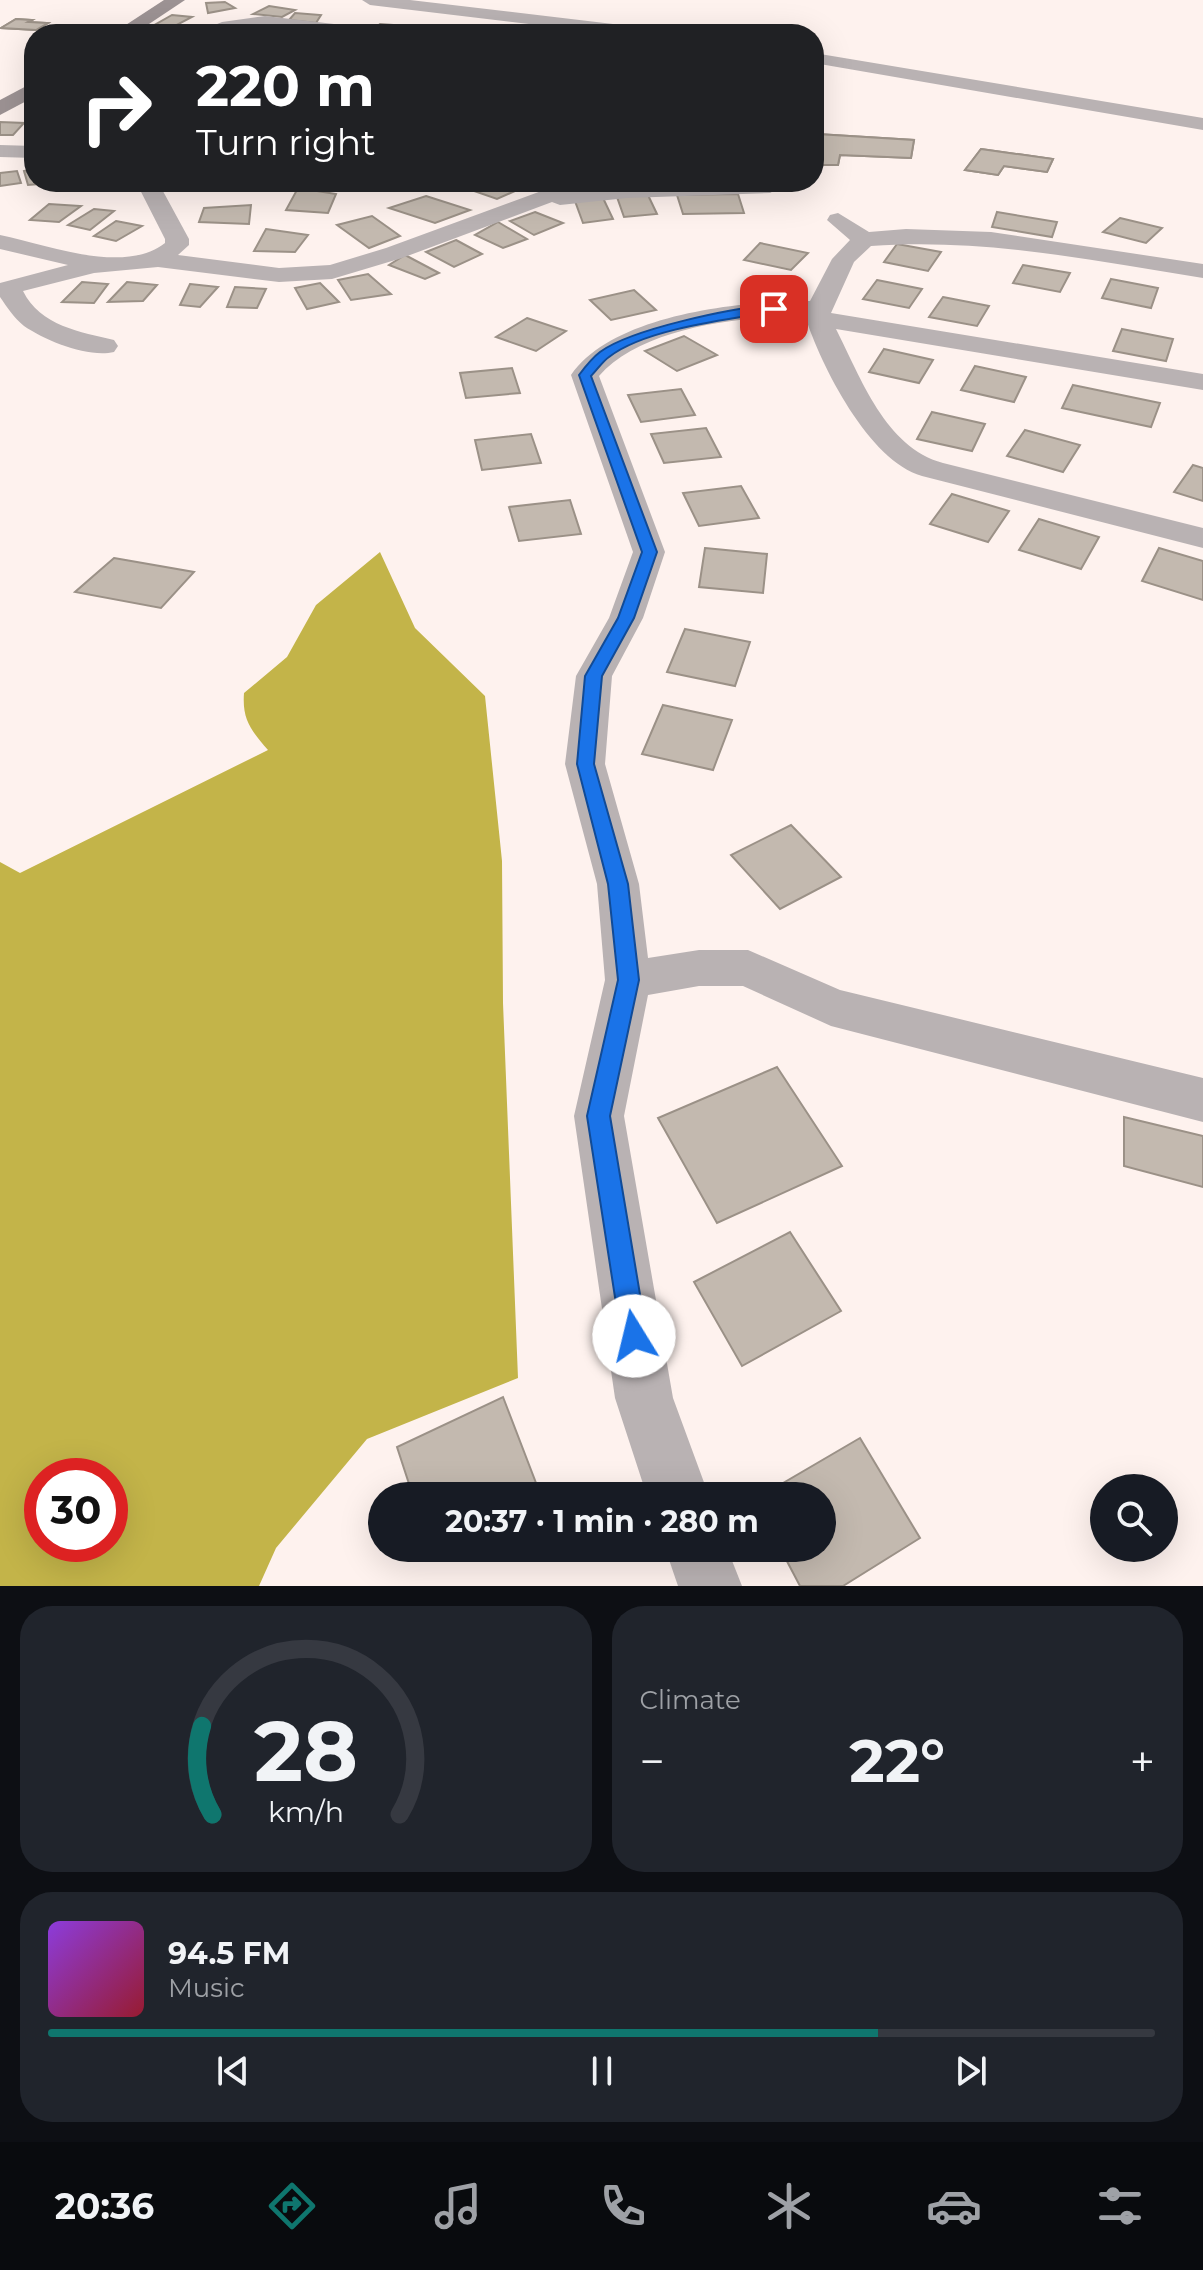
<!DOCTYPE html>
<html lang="en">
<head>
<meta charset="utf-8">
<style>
	:root { --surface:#171b24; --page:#20242c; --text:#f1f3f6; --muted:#9ea1a6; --line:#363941; --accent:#0f766e }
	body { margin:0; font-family:Montserrat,sans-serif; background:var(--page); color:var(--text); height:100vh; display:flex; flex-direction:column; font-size:30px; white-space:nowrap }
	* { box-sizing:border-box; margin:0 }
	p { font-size:26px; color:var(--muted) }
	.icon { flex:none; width:44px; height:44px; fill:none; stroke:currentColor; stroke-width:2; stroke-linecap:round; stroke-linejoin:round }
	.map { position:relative; height:1586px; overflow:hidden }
	.sheet { display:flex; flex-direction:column; gap:20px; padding:20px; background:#0d0f14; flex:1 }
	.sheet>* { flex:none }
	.guide { position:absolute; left:24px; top:24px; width:800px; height:168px; border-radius:32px; box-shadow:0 8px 32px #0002; background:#202124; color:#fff; overflow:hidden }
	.controls { position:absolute; left:1090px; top:1474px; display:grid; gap:16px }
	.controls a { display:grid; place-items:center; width:88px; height:88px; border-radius:50%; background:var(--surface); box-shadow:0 8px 32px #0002; font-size:40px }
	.speed { position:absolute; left:24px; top:1458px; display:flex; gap:16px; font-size:40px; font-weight:700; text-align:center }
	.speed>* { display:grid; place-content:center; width:104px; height:104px; border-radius:50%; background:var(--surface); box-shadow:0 8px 32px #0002; line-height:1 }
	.speed .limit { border:12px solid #d22; background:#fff; color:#111 }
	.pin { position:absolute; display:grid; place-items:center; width:68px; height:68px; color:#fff; margin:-34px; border-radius:16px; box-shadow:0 4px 12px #0006 }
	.me { position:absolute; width:88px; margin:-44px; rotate:351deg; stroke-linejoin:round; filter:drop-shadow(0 0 6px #0008) }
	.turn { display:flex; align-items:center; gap:28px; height:168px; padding:0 40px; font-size:36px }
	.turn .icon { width:104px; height:104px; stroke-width:2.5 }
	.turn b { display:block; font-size:56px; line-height:68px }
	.big { font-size:60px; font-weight:700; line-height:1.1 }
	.sheet .card { flex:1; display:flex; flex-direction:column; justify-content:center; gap:12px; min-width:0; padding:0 28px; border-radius:32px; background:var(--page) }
	.sheet .dial { align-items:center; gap:0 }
	.dial svg { height:208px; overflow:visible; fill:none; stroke:var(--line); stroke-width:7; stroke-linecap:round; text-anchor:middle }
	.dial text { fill:var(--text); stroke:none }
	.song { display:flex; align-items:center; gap:24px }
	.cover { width:96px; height:96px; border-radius:12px; background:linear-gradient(135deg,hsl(270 70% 55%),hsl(350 70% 35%)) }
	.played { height:8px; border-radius:4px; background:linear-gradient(90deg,var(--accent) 75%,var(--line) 75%) }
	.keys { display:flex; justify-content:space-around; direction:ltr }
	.heat { display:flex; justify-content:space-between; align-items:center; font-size:44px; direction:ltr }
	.sheet .tiles { flex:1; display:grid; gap:20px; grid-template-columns:1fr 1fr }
	.card:last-child { grid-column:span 2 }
	.trip { position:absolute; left:368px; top:1482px; width:468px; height:80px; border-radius:40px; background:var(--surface); box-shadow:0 8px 32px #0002; font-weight:700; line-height:80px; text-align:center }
	.tabs { display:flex; height:128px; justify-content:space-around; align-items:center; background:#090b0e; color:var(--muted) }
	.tabs .icon { width:56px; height:56px }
	.tabs .current { color:var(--accent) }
	.tabs b { font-size:36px; color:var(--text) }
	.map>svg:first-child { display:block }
</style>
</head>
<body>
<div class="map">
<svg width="1203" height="1586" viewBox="0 0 1203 1586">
	<rect width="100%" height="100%" fill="#fef2ee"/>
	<path fill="#c3b449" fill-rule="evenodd" d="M380 552 415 628 485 696 502 861 503 1003 518 1378 367 1439 276 1548 259 1586H0V862L20 873 268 750C251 730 242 720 244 693L287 657 316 605ZM42 1476H110V1544H42Z"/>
	<g fill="#c3b9af" stroke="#9b9187" stroke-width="2">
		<polygon points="225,2 235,8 208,13 206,3"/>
		<polygon points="269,6 295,10 282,17 253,14"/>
		<polygon points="295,13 321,15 316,23 289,20"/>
		<polygon points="172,15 192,17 171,28 151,27"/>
		<polygon points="16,19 32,20 28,22 48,23 36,30 1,28"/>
		<polygon points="16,19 32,20 28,22 48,23 36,30 1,28"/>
		<polygon points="380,24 408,26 398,34 372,30"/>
		<polygon points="0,122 24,123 13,135 0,135"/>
		<polygon points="817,134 914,140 911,158 840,155 838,165 814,165"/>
		<polygon points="817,134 914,140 911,158 840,155 838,165 814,165"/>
		<polygon points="981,149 1053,159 1047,172 1004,166 998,175 965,170"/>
		<polygon points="981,149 1053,159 1047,172 1004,166 998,175 965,170"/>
		<polygon points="34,169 34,182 53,183 28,185 24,171"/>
		<polygon points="17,171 21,183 0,186 0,173"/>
		<polygon points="231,182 256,182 253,190 227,190"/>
		<polygon points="463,182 515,182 526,186 497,199 457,185"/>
		<polygon points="298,188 336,194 328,213 286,210"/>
		<polygon points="647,193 657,214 624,217 617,197"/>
		<polygon points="738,194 744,213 683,214 677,195"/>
		<polygon points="426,196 470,210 435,223 389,208"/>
		<polygon points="603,198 613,219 583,223 575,201"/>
		<polygon points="49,204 81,206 59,222 30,220"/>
		<polygon points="251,205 249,224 199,222 204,208"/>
		<polygon points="94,209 114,211 90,230 68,225"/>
		<polygon points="535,212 563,223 534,235 510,221"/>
		<polygon points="997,212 1057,222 1052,237 992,227"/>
		<polygon points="372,216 400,236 369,248 337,225"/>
		<polygon points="1120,218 1162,228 1146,243 1103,232"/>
		<polygon points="116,221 142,226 116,241 94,236"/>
		<polygon points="498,222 527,239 503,248 475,235"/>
		<polygon points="266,229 308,235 295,252 254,251"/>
		<polygon points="456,240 482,254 454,267 426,252"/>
		<polygon points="760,243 808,253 791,270 744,260"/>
		<polygon points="897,244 941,252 928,271 884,262"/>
		<polygon points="405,255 439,273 425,279 389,265"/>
		<polygon points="1023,265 1070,273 1060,292 1013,283"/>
		<polygon points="368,274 391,294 351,300 338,280"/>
		<polygon points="1111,279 1158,288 1151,308 1102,298"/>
		<polygon points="877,280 922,289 909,308 863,299"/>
		<polygon points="82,282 108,284 94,303 62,302"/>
		<polygon points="127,282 157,285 143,301 108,302"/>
		<polygon points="320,283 339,302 307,309 295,288"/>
		<polygon points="190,284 218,287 200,307 180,305"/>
		<polygon points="235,287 266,289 257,308 227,307"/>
		<polygon points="634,290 656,310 611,320 590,300"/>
		<polygon points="943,297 989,306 977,326 929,317"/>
		<polygon points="527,318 566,331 536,351 496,337"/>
		<polygon points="1122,329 1173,339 1166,361 1113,351"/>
		<polygon points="684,336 717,355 677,371 645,351"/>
		<polygon points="884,349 933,360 919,383 869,372"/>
		<polygon points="975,366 1026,377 1014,402 961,390"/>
		<polygon points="512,368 520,393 466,398 460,373"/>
		<polygon points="1073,385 1160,403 1151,427 1062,408"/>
		<polygon points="681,389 695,415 641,422 628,395"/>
		<polygon points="932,412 985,424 972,451 917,439"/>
		<polygon points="706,428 721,457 664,463 651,434"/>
		<polygon points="1025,430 1080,445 1063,472 1007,456"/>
		<polygon points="531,434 541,463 482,470 475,440"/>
		<polygon points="1193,465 1203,468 1203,501 1174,492"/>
		<polygon points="741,486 759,518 699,526 683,493"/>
		<polygon points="952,494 1009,511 988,542 930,524"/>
		<polygon points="570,500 581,534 519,541 509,507"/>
		<polygon points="1039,519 1099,537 1081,569 1019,550"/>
		<polygon points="705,548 767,554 763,593 699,587"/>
		<polygon points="1159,548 1203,561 1203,600 1142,581"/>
		<polygon points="114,558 194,572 161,608 75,592"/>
		<polygon points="685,629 750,642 735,686 667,672"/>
		<polygon points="663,705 732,720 713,770 642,754"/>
		<polygon points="791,825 841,877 780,909 731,855"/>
		<polygon points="777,1067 842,1166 717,1223 658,1118"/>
		<polygon points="1124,1117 1203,1136 1203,1187 1124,1166"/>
		<polygon points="790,1232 841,1311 742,1366 694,1282"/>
		<polygon points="503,1397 541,1496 413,1496 397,1447"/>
		<polygon points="860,1438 920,1538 843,1586 800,1586 780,1548 822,1548 822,1496 761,1496"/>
	</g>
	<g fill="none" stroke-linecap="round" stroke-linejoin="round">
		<g fill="#b9b2b3" fill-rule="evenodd">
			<polygon points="362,0 410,0 655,29 663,34 613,34 370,5"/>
			<path d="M265 16 377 29 385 34C346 34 307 27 267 26 241 26 218 34 193 34L222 22Z"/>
			<polygon points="814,53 1203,118 1203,130 814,63"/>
			<polygon points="0,145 34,146 34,158 0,157"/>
			<path d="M136 182H158L189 239V245L178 255 279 268 330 265 386 248 566 182H597L588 188 627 184 776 182 781 187 770 193 627 198 560 205 552 202 402 258 332 279 279 282 158 267 94 273 23 291C40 326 81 332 114 340L118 346 114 352C88 358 46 341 24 326 14 318 7 307 0 297V283L68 265 0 249V235C48 245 124 275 165 243V239Z"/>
			<path d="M838 213 869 232 906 229 991 232 1203 264V278C1092 260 983 238 871 246L854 262 831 313 1203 374V390L836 329C861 378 885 447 943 463L1203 528V548L922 476C869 461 821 366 805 316 744 316 641 327 599 376L665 552 643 618 612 676 605 764 639 884 648 958 699 950H748L840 990 1203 1078V1122L831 1026 743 986H699L648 995 624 1116 673 1398 709 1496H647L615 1398 574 1116 605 980 597 884 565 764 576 676 609 618 633 552 571 375C613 314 741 301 810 301L832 259 850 240 827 220 830 215Z"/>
			<polygon points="665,1548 727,1548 742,1586 678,1586"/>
		</g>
		<g fill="#9c9293" fill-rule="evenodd">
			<polygon points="164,0 185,0 134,34 112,34"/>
			<polygon points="34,82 34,97 0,115 0,100"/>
		</g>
	</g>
	<path fill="#1a73e8" stroke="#114b97" stroke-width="2" d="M774 305 780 309 778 311C732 319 646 328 609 357 602 362 597 370 591 376L657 552 634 618 602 676 594 764 628 884 639 980 610 1116 647 1336 643 1345 634 1348 625 1345 621 1336 587 1116 618 980 608 884 577 764 585 676 618 618 642 552 579 375C585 367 592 358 600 352 631 329 735 307 774 305Z"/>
</svg>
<div class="controls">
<a><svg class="icon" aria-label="search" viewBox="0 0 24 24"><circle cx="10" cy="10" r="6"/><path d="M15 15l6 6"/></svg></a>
</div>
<div class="speed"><div class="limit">30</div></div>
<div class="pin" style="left:774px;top:309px;background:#d93025"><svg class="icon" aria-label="arrive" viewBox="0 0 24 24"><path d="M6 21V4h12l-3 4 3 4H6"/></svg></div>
<svg class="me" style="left:634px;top:1336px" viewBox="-20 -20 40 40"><circle r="19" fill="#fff"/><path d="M0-13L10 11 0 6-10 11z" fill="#1a73e8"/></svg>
<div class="trip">20:37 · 1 min · 280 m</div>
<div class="guide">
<div class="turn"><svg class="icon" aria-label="right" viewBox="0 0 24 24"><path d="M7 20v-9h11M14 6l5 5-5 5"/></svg><div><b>220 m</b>Turn right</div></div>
</div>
</div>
<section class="sheet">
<div class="tiles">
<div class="card dial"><svg viewBox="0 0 100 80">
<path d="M14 69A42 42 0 1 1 86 69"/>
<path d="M14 69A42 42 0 0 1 10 35" stroke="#0f766e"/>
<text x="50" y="56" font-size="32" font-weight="700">28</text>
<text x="50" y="72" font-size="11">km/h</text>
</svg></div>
<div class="card"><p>Climate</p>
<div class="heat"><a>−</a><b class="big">22°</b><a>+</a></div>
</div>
<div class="card">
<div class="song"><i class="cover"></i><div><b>94.5 FM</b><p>Music</p></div></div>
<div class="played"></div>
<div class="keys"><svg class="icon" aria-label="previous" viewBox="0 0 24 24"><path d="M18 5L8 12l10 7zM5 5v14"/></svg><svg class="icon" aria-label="pause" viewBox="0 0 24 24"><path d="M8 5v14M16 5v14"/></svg><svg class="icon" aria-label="next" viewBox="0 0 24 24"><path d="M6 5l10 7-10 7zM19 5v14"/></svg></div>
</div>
</div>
</section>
<nav class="tabs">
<b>20:36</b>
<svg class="icon current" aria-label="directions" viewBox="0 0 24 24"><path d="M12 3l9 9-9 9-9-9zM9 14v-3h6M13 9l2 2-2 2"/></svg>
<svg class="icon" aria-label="music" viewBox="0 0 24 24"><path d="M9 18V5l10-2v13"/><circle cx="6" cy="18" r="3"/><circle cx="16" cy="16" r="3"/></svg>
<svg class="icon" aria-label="phone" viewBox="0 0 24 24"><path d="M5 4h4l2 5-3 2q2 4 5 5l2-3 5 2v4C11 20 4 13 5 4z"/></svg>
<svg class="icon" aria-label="climate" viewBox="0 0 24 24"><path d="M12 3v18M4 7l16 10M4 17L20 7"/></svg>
<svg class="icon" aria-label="car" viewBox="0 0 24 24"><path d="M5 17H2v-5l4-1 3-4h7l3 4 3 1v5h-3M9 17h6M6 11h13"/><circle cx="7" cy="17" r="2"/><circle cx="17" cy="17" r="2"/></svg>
<svg class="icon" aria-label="filters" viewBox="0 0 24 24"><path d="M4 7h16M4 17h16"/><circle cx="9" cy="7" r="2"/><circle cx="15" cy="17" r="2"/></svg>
</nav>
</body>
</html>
